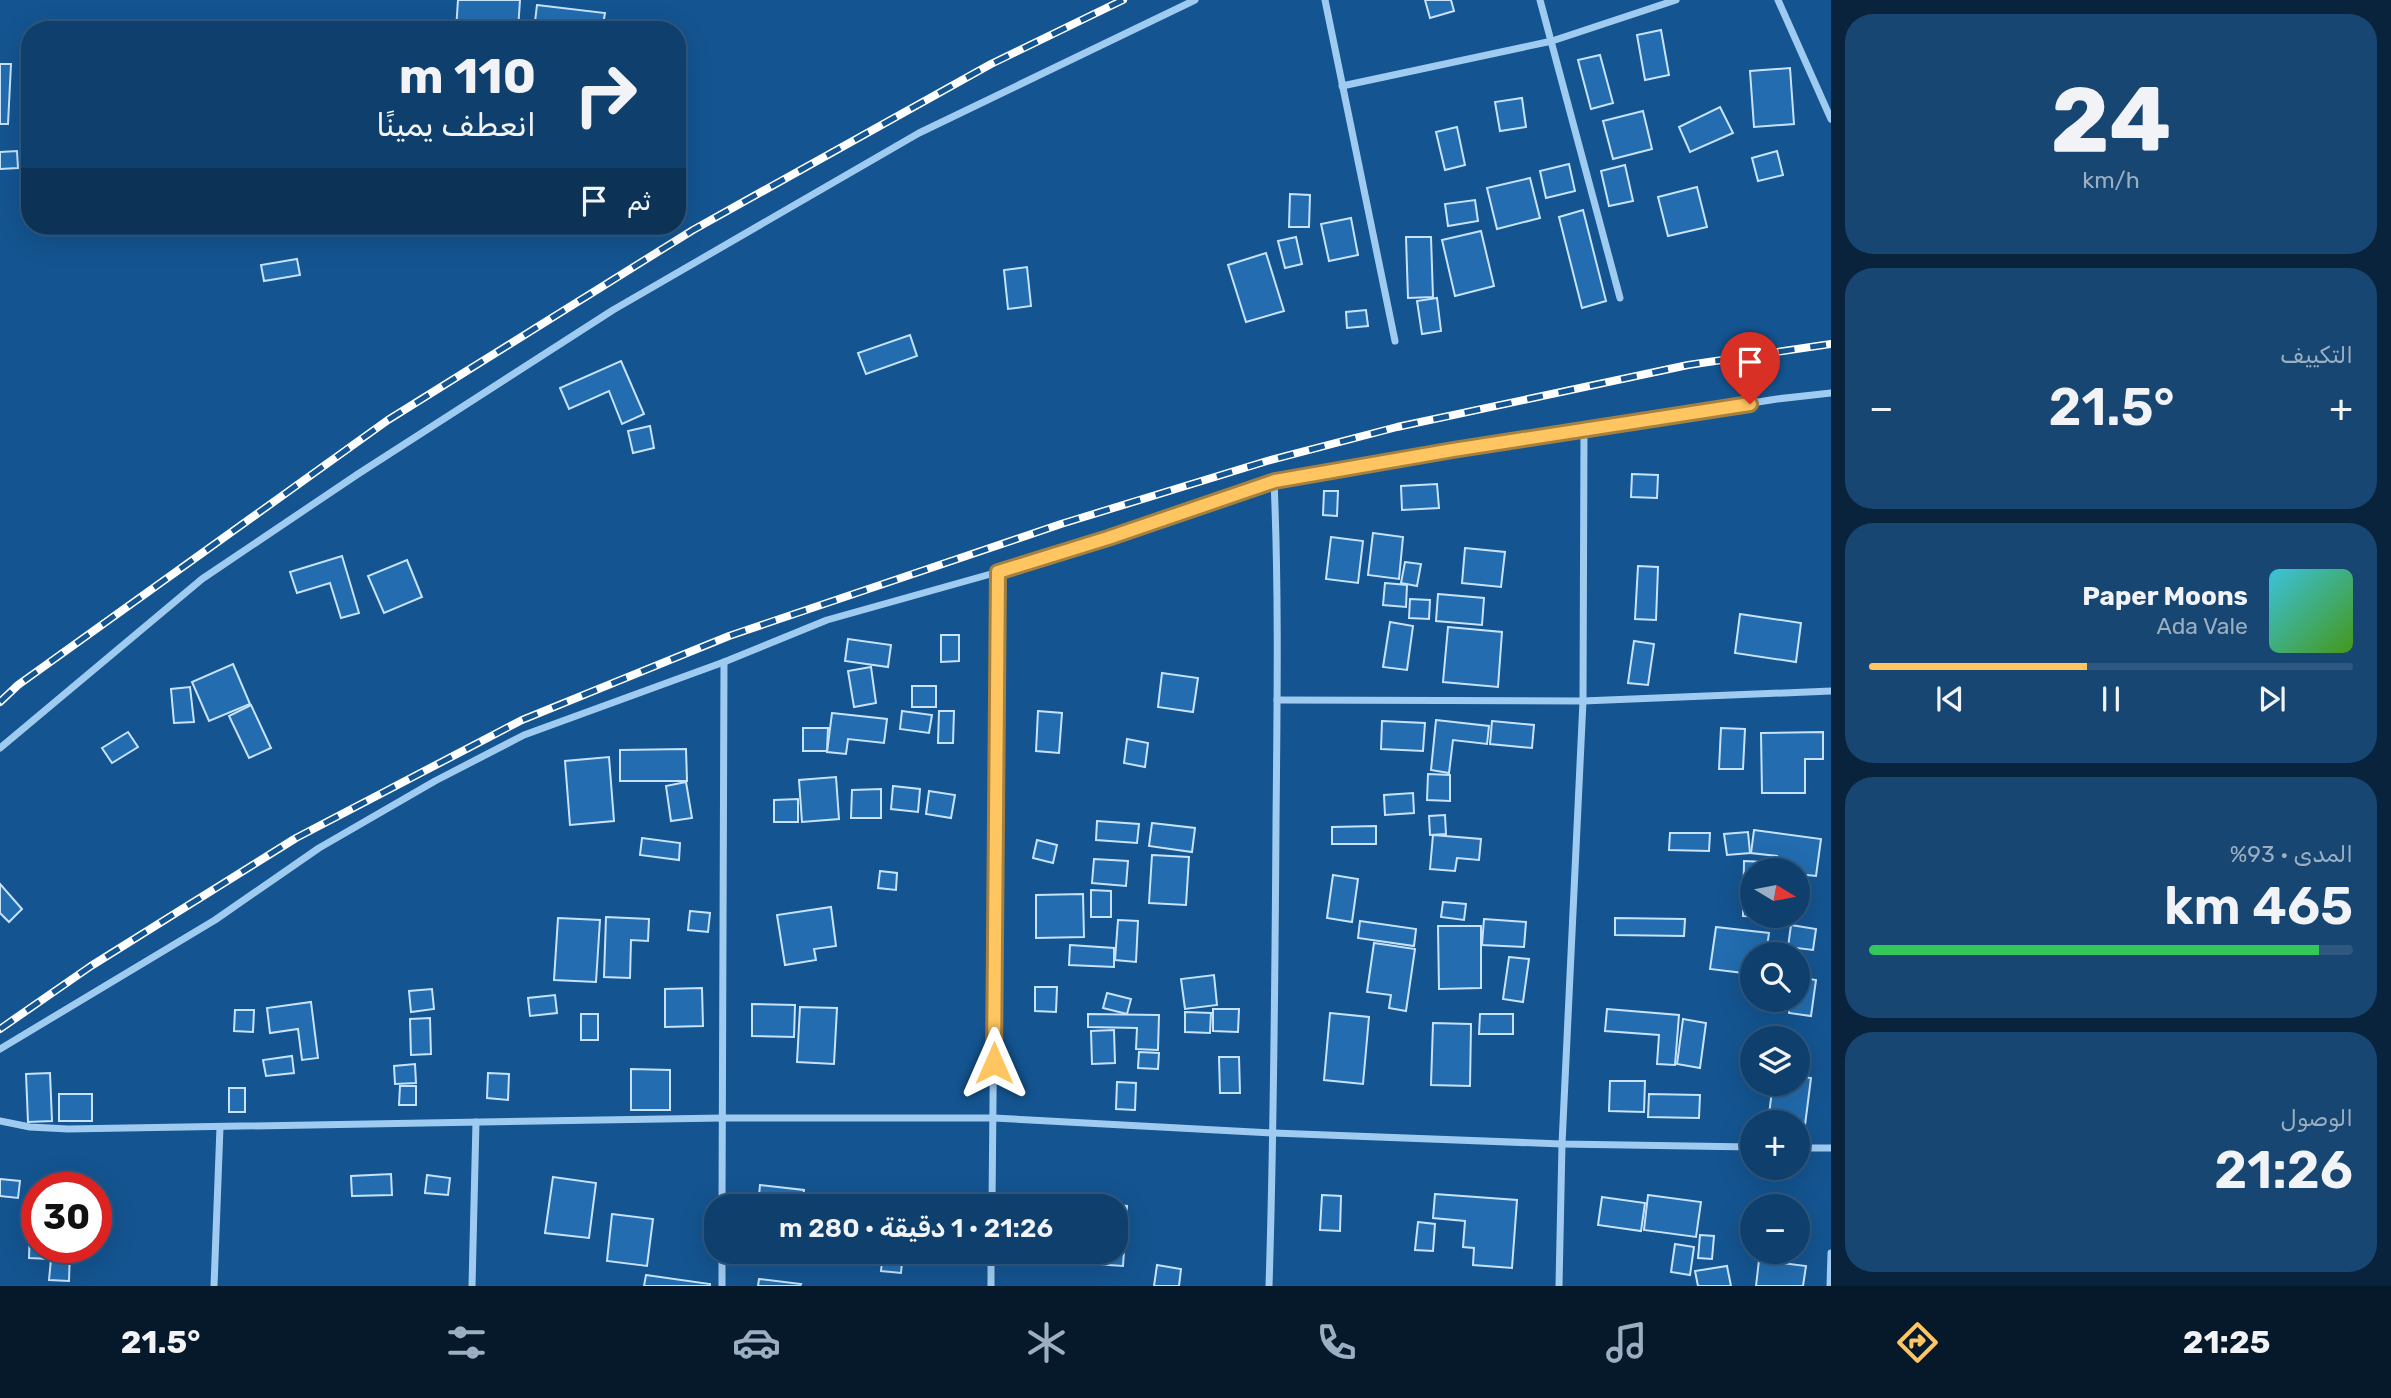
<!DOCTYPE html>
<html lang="ar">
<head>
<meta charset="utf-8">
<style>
	:root { --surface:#0f3f6c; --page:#184672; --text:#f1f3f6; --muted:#9bafc2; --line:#2f587f; --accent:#ffc560 }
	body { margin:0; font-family:Rubik,Cairo,sans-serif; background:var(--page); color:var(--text); direction:rtl; height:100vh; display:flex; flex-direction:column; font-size:26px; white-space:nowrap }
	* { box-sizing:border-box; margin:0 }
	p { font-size:23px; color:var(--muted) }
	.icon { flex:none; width:38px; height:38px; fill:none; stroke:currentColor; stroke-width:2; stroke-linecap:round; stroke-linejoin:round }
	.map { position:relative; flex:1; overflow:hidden; direction:ltr }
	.panel { display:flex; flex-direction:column; gap:14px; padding:14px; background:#08233b; width:560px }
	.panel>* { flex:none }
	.top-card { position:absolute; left:21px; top:21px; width:665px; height:214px; border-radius:28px; box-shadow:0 7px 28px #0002,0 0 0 2px var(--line); direction:rtl; background:#0f3f6c; color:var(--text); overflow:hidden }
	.needle { width:46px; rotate:100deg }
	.controls { position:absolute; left:1740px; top:858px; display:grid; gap:14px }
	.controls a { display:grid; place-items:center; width:70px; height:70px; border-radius:50%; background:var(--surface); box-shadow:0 7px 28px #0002,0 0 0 2px var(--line); font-size:35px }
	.speed { position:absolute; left:21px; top:1172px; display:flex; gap:14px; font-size:35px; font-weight:700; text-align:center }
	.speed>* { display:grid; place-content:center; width:91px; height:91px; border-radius:50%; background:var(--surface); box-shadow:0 7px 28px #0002,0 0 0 2px var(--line); line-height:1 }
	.speed .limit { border:10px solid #d22; background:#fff; color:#111 }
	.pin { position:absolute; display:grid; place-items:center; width:60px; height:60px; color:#fff; margin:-72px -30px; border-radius:50% 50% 50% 0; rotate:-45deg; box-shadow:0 0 7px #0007 }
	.pin .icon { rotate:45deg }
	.me { position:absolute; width:77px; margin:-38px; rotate:0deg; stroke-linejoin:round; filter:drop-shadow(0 0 5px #0008) }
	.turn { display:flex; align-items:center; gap:24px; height:147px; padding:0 35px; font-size:32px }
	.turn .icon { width:91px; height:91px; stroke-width:2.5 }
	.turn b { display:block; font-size:49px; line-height:60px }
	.then { display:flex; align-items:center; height:66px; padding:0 35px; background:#0003; gap:14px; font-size:26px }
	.big { font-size:52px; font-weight:600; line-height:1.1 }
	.panel .card { flex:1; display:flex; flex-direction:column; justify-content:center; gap:10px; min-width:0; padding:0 24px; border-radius:28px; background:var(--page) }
	.panel .dial { align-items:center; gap:0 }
	.dial b { font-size:91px; line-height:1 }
	.song { display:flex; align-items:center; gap:21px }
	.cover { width:84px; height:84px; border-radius:10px; background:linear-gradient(135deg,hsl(190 70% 55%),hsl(100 70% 35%)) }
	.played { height:7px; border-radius:4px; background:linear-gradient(90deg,var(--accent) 45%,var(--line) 45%) }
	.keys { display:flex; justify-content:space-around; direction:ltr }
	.heat { display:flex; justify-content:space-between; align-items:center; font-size:38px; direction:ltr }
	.charge { height:10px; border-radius:5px; background:linear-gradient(90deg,#34c759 93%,var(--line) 0) }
	.trip { position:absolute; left:704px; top:1194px; width:424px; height:70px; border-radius:28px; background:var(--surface); box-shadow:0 7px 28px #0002,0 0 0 2px var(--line); font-weight:600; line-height:70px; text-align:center; direction:rtl }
	.tab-bar { display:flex; height:112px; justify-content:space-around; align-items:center; background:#06192b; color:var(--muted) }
	.tab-bar .icon { width:49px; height:49px }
	.tab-bar .selected { color:var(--accent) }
	.tab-bar b { font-size:32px; color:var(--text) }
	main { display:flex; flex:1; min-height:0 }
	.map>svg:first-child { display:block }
</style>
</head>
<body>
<main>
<section class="panel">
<div class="card dial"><b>24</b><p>km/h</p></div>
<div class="card"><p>التكييف</p>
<div class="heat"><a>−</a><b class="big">21.5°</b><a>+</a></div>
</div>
<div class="card">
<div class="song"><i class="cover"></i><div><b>Paper Moons</b><p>Ada Vale</p></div></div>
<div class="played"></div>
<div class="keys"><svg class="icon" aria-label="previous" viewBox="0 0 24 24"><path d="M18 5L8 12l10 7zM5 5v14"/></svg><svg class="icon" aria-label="pause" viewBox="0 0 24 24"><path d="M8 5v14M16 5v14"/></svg><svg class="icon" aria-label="next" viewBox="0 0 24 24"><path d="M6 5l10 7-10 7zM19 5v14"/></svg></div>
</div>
<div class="card"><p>المدى · 93%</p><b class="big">465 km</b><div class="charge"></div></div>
<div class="card"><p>الوصول</p><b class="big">21:26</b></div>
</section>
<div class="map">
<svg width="1831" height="1286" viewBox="0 0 1831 1286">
	<rect width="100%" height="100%" fill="#145490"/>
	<g fill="#226caf" stroke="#c7e3fc" stroke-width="2">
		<polygon points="458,0 520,0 518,30 456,30"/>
		<polygon points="1425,0 1451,0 1454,11 1430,18"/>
		<polygon points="537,5 605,13 602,30 534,30"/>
		<polygon points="1661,30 1669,75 1645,80 1637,35"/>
		<polygon points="1600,55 1613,103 1591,109 1578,60"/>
		<polygon points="0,64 11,64 8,124 0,124"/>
		<polygon points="1790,68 1794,124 1754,127 1750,71"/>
		<polygon points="1522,98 1526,127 1500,131 1495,102"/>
		<polygon points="1720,107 1733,133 1690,152 1679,127"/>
		<polygon points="1643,111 1652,149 1613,159 1603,121"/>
		<polygon points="1457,127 1465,165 1445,170 1436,132"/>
		<polygon points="17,151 18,168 0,169 0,152"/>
		<polygon points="1777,151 1783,175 1758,181 1752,158"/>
		<polygon points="1569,164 1575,191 1546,198 1540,171"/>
		<polygon points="1625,165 1633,201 1609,206 1601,171"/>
		<polygon points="1530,178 1540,218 1497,229 1487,188"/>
		<polygon points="1697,187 1707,227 1668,236 1658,197"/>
		<polygon points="1290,194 1310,195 1309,227 1289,227"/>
		<polygon points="1475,200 1478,221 1448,226 1445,204"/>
		<polygon points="1583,210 1606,301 1582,308 1559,217"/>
		<polygon points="1351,218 1358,255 1329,261 1321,224"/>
		<polygon points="1481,231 1494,286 1455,296 1442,240"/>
		<polygon points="1296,237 1302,264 1285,268 1278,241"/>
		<polygon points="1406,237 1431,237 1433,297 1408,298"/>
		<polygon points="1266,253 1284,311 1246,322 1228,265"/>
		<polygon points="297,259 300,275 264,281 261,265"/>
		<polygon points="1027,267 1031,306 1008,309 1004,270"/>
		<polygon points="1437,298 1441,331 1422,334 1417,301"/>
		<polygon points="1366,310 1368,326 1347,328 1346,312"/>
		<polygon points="910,335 917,356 866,374 858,353"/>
		<polygon points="621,361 644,414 622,424 609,391 569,409 560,388"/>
		<polygon points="650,426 654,448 633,453 628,431"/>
		<polygon points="1632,474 1658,475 1657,498 1631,497"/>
		<polygon points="1437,484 1439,508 1402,510 1401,486"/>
		<polygon points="1324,491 1338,491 1337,516 1323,515"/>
		<polygon points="1373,533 1403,537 1399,579 1368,575"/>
		<polygon points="1331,537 1363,541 1358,583 1326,579"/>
		<polygon points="1465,548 1505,552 1501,587 1462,583"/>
		<polygon points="342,556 359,613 341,618 330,583 297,593 290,572"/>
		<polygon points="407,560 422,597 384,613 368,576"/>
		<polygon points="1405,562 1421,564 1417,586 1401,583"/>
		<polygon points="1638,566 1658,567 1656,620 1635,619"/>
		<polygon points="1385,583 1407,585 1406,607 1383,605"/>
		<polygon points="1438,594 1484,598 1482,625 1436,621"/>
		<polygon points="1410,599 1430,600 1429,619 1409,618"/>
		<polygon points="1740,614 1801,623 1796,662 1735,653"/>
		<polygon points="1390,622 1413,626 1407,670 1383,667"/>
		<polygon points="1448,627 1502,632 1498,687 1443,682"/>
		<polygon points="941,635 959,635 959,661 941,662"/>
		<polygon points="848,639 891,645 888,667 845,661"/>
		<polygon points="1634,641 1654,644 1648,685 1628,683"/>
		<polygon points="233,664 250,704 209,721 192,682"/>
		<polygon points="871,667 876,703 854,707 848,671"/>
		<polygon points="1162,673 1198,678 1193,712 1158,707"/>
		<rect x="912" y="686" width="24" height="21"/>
		<polygon points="190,687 194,722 174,723 171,689"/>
		<polygon points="251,705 271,748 249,758 229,716"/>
		<polygon points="902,711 932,715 929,733 900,729"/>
		<polygon points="939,711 954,711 953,743 938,743"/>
		<polygon points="1038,711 1062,713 1059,753 1036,751"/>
		<polygon points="832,713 887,719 884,743 848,739 846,754 827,752"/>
		<polygon points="1436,720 1489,726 1487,744 1453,740 1449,773 1431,770"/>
		<polygon points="1382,721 1425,723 1423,751 1381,749"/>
		<polygon points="1492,721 1534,725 1532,748 1490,744"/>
		<polygon points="803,728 828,728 827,751 803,751"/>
		<polygon points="1721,728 1745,729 1743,769 1719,769"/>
		<polygon points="128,732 138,747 112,763 102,748"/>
		<polygon points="1823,732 1823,759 1805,759 1805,793 1762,793 1761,733"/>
		<polygon points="1127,739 1148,743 1145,767 1124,763"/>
		<polygon points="686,749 687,781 620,781 620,750"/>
		<polygon points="609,757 614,821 570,825 565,761"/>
		<polygon points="1428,774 1450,775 1450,801 1427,800"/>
		<polygon points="836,777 839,819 802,822 799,780"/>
		<polygon points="686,782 692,818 671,821 666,786"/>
		<polygon points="893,786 920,789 918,812 891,809"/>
		<polygon points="881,789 881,818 851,818 852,790"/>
		<polygon points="929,791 955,795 951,818 926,814"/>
		<polygon points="1413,793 1414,813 1385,815 1384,795"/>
		<polygon points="798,799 798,822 774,822 774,800"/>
		<polygon points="1445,815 1446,834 1430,835 1429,816"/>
		<polygon points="1097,821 1139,824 1137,843 1096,840"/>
		<polygon points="1152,823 1195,828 1192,852 1149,846"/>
		<polygon points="1376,826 1376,844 1332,844 1332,827"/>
		<polygon points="1754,830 1821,839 1816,876 1797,874 1797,870 1776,870 1777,856 1751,853"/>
		<polygon points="1748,832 1750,853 1727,855 1724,834"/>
		<polygon points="1670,833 1710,833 1709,851 1669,850"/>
		<polygon points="1433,835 1481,839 1479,860 1457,858 1455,871 1430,869"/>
		<polygon points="642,838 680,843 679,860 640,855"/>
		<polygon points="1037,840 1057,845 1053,863 1033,858"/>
		<polygon points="1152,855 1189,857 1186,905 1149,903"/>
		<polygon points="1094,859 1128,861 1126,886 1092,883"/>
		<polygon points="1744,861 1765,862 1765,870 1752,870 1752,915 1764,917 1743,916"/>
		<polygon points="880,871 897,873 896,890 878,888"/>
		<polygon points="1333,875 1358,879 1352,922 1327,918"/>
		<polygon points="0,884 22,909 9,922 0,913"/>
		<polygon points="1091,890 1111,891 1111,917 1091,917"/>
		<polygon points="1083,894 1084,937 1036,938 1036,895"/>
		<polygon points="1443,902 1466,904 1464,920 1441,917"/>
		<polygon points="831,907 836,946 814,949 816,960 785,965 777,915"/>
		<polygon points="690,911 710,913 708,932 688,930"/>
		<polygon points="606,917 649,919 648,941 631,940 630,978 604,977"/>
		<polygon points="558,918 600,920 596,982 554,980"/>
		<polygon points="1615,918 1685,919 1684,936 1615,935"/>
		<polygon points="1484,919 1526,922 1524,947 1482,945"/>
		<polygon points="1118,920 1138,921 1136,962 1115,960"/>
		<polygon points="1360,921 1416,929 1414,946 1358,938"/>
		<polygon points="1791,925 1816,929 1813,950 1788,947"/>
		<polygon points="1438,926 1481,926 1481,988 1439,989"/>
		<polygon points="1716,927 1769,933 1766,954 1752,954 1752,974 1710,969"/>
		<polygon points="1374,943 1415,949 1406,1011 1389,1008 1391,995 1367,992"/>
		<polygon points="1070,945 1114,948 1114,967 1069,965"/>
		<polygon points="1509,957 1529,959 1523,1002 1503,999"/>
		<polygon points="1214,975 1217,1005 1185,1009 1181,979"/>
		<polygon points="1797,977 1816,980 1811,1016 1789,1013 1790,999 1797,999"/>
		<polygon points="1035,987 1057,987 1056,1012 1035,1011"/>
		<polygon points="702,988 703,1026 665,1027 665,989"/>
		<polygon points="432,989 434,1009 411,1012 409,991"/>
		<polygon points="1107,993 1131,999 1127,1014 1103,1008"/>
		<polygon points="555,995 557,1013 530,1016 528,998"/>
		<polygon points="311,1002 318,1058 302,1060 298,1029 270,1033 267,1008"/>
		<polygon points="752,1004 795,1005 794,1037 752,1036"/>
		<polygon points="800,1007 837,1008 834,1064 797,1062"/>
		<polygon points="1213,1009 1239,1009 1238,1032 1213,1031"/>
		<polygon points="1607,1009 1679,1015 1675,1065 1657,1064 1659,1035 1605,1031"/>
		<polygon points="235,1010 254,1010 253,1032 234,1031"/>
		<polygon points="1185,1012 1211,1013 1210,1033 1185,1032"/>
		<polygon points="1330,1013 1369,1017 1363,1084 1324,1080"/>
		<rect x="581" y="1014" width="17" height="26"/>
		<polygon points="1088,1014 1159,1015 1158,1050 1136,1049 1137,1028 1088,1027"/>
		<polygon points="1480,1014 1513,1014 1513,1034 1479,1034"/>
		<polygon points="430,1018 431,1054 411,1055 410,1019"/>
		<polygon points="1683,1019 1706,1023 1700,1068 1677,1064"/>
		<polygon points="1433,1023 1471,1024 1470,1086 1431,1085"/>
		<polygon points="1114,1030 1115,1063 1092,1064 1091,1031"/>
		<polygon points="1139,1052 1159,1053 1158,1069 1138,1068"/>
		<polygon points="292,1056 294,1073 266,1076 263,1060"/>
		<polygon points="1219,1057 1239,1057 1240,1093 1220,1093"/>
		<polygon points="415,1064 416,1083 395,1084 394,1066"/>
		<polygon points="631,1069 670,1070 670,1110 631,1110"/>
		<polygon points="50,1073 52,1121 28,1122 26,1074"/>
		<polygon points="488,1073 509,1074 508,1100 487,1098"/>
		<polygon points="1797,1076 1811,1078 1804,1133 1797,1132 1797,1122 1768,1122 1773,1083 1797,1083"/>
		<polygon points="1610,1081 1645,1081 1644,1112 1609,1111"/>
		<polygon points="1117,1082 1136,1083 1135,1110 1116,1109"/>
		<polygon points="400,1086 416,1086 416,1105 399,1105"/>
		<rect x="229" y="1088" width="16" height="24"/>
		<rect x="59" y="1094" width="33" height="27"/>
		<polygon points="1649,1094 1700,1095 1699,1118 1648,1117"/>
		<polygon points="391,1174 392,1195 352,1196 351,1176"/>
		<polygon points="427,1175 450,1178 448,1195 425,1193"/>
		<polygon points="553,1177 596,1183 589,1238 545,1233"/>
		<polygon points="0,1179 20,1181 18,1198 0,1196"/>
		<polygon points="760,1185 804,1190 802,1206 758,1206"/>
		<polygon points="1435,1194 1517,1200 1512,1268 1473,1265 1474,1248 1463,1247 1465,1221 1433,1218"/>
		<polygon points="1322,1195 1341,1196 1340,1231 1320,1230"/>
		<polygon points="1648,1195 1701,1202 1696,1237 1644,1230"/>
		<polygon points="926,1196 950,1197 949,1206 925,1206"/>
		<polygon points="1602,1197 1645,1203 1641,1231 1598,1225"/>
		<polygon points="31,1198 37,1198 37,1248 70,1248 69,1281 49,1280 51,1259 29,1258"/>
		<polygon points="1067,1201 1127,1206 1123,1266 1063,1262 1063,1251 1115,1251 1115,1206 1067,1206"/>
		<polygon points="612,1214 653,1219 647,1266 607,1261"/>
		<polygon points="1418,1222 1435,1224 1433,1251 1415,1250"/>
		<polygon points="1750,1233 1752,1233 1752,1251 1771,1253 1752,1254"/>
		<polygon points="1700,1235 1714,1236 1712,1259 1698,1258"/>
		<polygon points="1675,1244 1694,1247 1690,1275 1671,1272"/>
		<polygon points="883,1251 903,1251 901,1273 881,1271"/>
		<polygon points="1759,1260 1806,1266 1803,1286 1756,1286"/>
		<polygon points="1157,1265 1181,1269 1179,1286 1154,1286"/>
		<polygon points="1727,1266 1731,1286 1698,1286 1695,1271"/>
		<polygon points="646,1275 710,1284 710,1286 644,1286"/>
		<polygon points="759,1279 801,1284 800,1286 758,1286"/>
	</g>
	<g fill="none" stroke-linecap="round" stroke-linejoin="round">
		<g stroke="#a0cbf1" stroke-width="7">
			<polyline points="1325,0 1395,341"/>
			<polyline points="1540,0 1620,298"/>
			<polyline points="1778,0 1831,119"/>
			<polyline points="1342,86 1552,41 1676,0"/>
			<polyline points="1277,700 1583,701 1831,691"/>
			<polyline points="0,748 202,579 358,474 613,310 919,133 1195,0"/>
			<polyline points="0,1049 215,920 319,848 435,781 524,735 724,662 827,620 998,572 1274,481 1453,450 1777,399 1831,393"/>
			<polyline points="0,1121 30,1127 68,1129 723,1118 994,1118 1274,1133 1562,1144 1752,1147"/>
			<polyline points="1797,1148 1831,1148"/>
			<polyline points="722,1206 724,662"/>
			<polyline points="992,1206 998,572"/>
			<polyline points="214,1286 220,1127"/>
			<polyline points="472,1286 476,1122"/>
			<polyline points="722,1286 722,1251"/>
			<polyline points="991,1286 991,1251"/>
			<path d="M1269 1286C1274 1132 1275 979 1276 825 1277 711 1279 596 1274 481"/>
			<polyline points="1559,1286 1562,1144 1583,701 1584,431"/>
			<polyline points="1830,1286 1831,1253"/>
		</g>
		<g stroke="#fff" stroke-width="8">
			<g id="rail">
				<polyline points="0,702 18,685 388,420 693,230 991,64 1123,0"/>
				<polyline points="0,1029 91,966 296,838 522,720 729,636 1061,524 1267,461 1397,427 1688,365 1831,344"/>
			</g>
		</g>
		<use href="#rail" stroke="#145490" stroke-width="5" stroke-dasharray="16" stroke-linecap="butt"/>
	</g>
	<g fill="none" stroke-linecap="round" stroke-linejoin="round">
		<g stroke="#a6803e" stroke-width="18">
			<polyline id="route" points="994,1063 998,572 1108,538 1275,481 1453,450 1750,404"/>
		</g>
		<use href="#route" stroke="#ffc560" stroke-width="12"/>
	</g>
</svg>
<div class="controls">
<a><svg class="needle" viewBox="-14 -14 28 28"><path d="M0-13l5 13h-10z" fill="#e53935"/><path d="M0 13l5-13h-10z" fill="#9bafc2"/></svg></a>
<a><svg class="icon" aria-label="search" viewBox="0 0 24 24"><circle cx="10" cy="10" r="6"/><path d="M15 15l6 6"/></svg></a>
<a><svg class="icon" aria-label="layers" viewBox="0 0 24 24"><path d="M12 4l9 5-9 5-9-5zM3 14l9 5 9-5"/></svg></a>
<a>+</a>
<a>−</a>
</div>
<div class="speed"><div class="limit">30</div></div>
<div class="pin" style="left:1750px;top:404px;background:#d93025"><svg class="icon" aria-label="arrive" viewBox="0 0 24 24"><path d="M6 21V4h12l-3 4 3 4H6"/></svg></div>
<svg class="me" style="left:994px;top:1063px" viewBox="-20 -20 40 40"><path d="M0-17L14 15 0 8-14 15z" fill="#ffc560" stroke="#fff" stroke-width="4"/></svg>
<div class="trip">21:26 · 1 دقيقة · 280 m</div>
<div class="top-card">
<div class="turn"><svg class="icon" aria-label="right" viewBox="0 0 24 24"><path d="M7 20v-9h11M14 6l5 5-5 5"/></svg><div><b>110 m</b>انعطف يمينًا</div></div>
<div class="then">ثم<svg class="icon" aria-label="arrive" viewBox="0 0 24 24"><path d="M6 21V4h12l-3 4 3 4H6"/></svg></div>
</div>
</div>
</main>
<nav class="tab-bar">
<b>21:25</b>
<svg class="icon selected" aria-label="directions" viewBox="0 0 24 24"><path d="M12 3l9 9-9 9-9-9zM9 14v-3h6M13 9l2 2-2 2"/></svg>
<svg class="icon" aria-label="music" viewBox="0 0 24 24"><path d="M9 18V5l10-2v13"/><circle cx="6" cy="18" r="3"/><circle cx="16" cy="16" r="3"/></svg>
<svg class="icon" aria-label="phone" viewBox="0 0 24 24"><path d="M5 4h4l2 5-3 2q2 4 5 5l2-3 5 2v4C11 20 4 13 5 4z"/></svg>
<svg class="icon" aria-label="climate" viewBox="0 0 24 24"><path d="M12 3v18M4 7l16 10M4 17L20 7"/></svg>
<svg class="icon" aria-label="car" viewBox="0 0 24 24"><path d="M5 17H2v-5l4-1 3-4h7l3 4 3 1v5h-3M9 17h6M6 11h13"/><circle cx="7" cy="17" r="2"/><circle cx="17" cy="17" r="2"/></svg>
<svg class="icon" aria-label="filters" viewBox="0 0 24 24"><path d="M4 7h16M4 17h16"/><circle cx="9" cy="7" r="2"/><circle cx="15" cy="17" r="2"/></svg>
<b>21.5°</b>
</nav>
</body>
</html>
